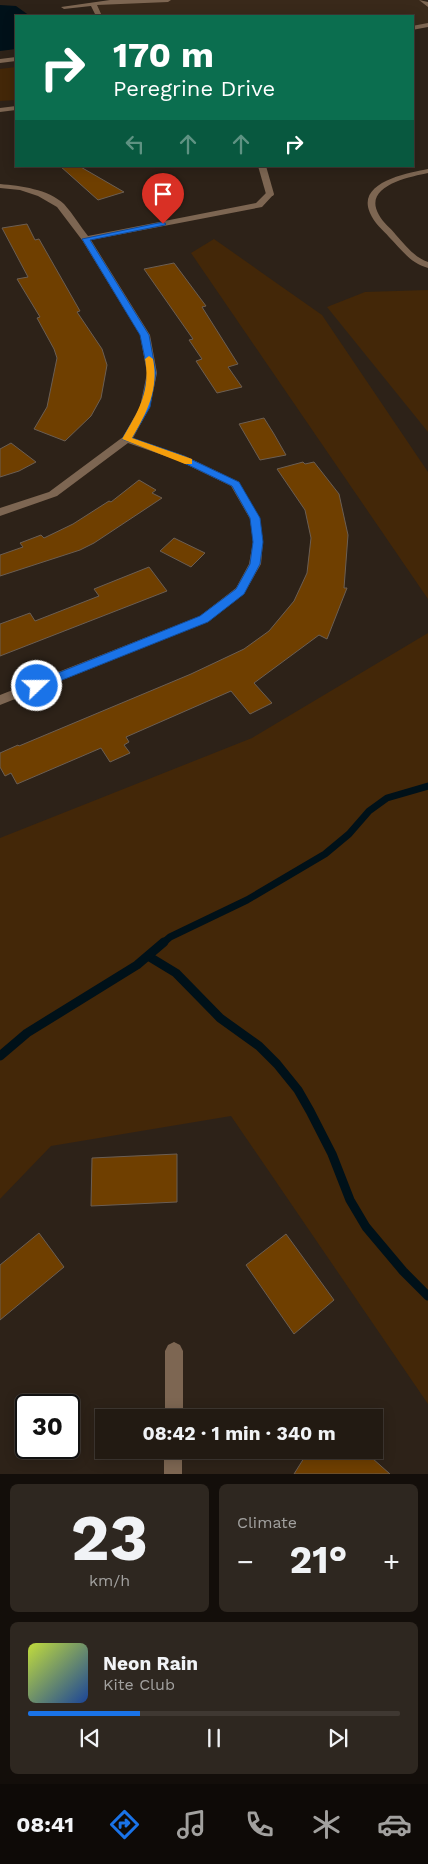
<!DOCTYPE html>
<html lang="en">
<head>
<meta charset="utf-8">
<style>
	:root { --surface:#221a12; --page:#2e2720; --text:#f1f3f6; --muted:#a2a19f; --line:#3f3832; --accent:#1a73e8 }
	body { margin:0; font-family:"Work Sans",sans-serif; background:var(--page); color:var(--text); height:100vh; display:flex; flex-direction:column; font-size:19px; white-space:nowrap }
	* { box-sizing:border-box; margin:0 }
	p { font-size:16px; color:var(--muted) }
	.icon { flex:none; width:28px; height:28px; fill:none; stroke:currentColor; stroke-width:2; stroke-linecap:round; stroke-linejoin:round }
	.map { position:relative; height:1474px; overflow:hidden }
	.side { display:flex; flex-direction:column; gap:10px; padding:10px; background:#130e0a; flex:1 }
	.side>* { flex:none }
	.top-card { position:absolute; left:15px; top:15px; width:399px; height:152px; border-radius:0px; box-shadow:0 2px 12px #0003,0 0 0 1px var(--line); background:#0b6e4f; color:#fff; overflow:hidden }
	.speed { position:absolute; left:15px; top:1394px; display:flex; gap:10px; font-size:25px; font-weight:700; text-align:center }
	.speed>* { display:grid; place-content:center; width:65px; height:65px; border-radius:50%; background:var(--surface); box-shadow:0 2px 12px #0003,0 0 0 1px var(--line); line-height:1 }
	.speed .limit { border:2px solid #111; border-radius:8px; background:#fff; color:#111 }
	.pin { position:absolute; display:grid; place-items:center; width:42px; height:42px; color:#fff; margin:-51px -21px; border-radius:50% 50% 50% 0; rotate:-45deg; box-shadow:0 0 5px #0007 }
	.pin .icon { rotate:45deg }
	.me { position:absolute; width:55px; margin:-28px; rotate:68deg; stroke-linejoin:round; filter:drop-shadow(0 0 4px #0008) }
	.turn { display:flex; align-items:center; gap:18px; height:105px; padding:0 15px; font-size:22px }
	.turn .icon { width:65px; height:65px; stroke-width:2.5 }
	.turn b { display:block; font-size:35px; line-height:42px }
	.lanes { display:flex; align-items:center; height:48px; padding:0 15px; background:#0003; justify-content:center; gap:25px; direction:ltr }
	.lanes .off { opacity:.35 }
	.big { font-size:38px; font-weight:700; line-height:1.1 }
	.side .tile { flex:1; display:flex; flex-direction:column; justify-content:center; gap:8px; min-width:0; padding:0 18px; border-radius:8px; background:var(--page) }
	.side .dial { align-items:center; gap:0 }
	.dial b { font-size:65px; line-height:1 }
	.song { display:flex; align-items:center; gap:15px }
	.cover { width:60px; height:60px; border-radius:8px; background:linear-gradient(135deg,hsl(70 70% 55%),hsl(220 70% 35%)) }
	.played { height:5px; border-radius:2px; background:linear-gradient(90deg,var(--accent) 30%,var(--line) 30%) }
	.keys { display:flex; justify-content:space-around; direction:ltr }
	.heat { display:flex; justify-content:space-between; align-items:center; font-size:28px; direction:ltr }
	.side .tiles { flex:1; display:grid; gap:10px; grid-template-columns:1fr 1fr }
	.tile:last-child { grid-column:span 2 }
	.trip { position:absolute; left:95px; top:1409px; width:288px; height:50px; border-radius:0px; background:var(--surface); box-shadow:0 2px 12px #0003,0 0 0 1px var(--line); font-weight:700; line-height:50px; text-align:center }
	.menu { display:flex; height:80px; justify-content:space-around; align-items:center; background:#0e0a07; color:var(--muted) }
	.menu .icon { width:35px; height:35px }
	.menu .selected { color:var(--accent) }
	.menu b { font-size:22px; color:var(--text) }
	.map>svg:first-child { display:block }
</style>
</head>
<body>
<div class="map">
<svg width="428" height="1474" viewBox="0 0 428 1474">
	<rect width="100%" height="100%" fill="#2d2218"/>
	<polygon fill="#39291a" points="168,0 422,0 428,5 428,25 413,28 412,16 99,16 93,4"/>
	<g fill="#432708">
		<polygon points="16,67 16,100 0,101 0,69"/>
		<polygon points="214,239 322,315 428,472 428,599 191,253"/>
		<polygon points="428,290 428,432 327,307 365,292"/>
		<polygon points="428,633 428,1404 231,1116 51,1146 0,1199 0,838 252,738"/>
	</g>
	<polygon fill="#001119" points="0,5 16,6 30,16 16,16 16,49 0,51"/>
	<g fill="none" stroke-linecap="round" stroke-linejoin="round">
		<polyline stroke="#001119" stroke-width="7" points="163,943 170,937 247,900 325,854 349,834 369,811 387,798 428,786"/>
		<g stroke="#001119" stroke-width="9">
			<polyline points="148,956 176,973 220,1018 259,1046 277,1064 298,1090 310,1111 332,1154 350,1200 366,1227 403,1271 428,1296"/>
			<polyline points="0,1056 27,1033 137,965 164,942"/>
		</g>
	</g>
	<g fill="#6f3f00" stroke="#6b5e53">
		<polygon points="60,166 79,166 124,192 98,200"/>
		<polygon points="27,224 35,240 39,239 80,311 77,312 102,349 107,365 101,398 91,416 65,441 34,429 47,407 57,358 54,349 37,318 40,317 17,279 28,277 2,228"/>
		<polygon points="174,263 206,306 202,307 238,364 228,367 242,387 217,393 196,361 202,359 189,340 193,339 144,269"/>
		<polygon points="264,418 274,434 286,455 260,460 239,424"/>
		<polygon points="11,443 36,462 19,471 0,477 0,449"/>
		<polygon points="303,462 305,464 314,462 339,494 348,535 344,588 347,588 327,639 319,635 254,683 272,703 250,714 231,691 126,737 129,742 124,745 130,753 110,762 101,748 17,784 11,773 5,776 0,767 0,753 18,745 19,746 191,674 244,649 269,631 294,601 307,573 311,538 305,510 277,469"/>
		<polygon points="139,480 156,490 152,493 162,498 94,543 80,550 0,576 0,555 23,547 20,543 41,535 44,538 73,524 109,501 111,502"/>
		<polygon points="174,538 205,553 191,567 160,551"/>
		<polygon points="149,567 167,591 0,656 0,624 30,613 35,621 99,596 94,589"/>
		<polygon points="177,1154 177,1202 91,1206 92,1158"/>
		<polygon points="39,1233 64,1267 0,1320 0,1265"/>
		<polygon points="286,1234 334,1300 294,1334 246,1265"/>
		<polygon points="309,1450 363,1450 390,1474 294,1474"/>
	</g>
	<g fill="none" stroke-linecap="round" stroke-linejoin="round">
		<g fill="#7d6652" fill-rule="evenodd">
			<polygon points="110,0 171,0 168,2 97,5 102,16 96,16 91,6 64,9 61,7"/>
			<polygon points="419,0 428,2 428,7"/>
			<polygon points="428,23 428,27 412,30 412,26"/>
			<polygon points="16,57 16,61 0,63 0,59"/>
			<polygon points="16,106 16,110 0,112 0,108"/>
			<polygon points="258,166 266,166 274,194 273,196 266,194"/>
			<path d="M428 169V173C409 177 362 186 379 215 383 223 391 228 396 235 406 246 414 257 428 262V268C410 263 402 250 389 237 383 230 374 223 370 213 356 182 408 173 428 169Z"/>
		</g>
		<g fill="#7d6652" fill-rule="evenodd">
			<path d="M0 184C21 186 48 189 64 204 73 214 80 226 88 236L256 203 267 192 274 194 262 207 91 240 150 335 157 373 150 407 133 438 185 456 239 482 260 519 263 542 261 564 244 594 208 622 0 705V695L200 616 236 588 249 564 253 542 250 519 231 486 177 460 128 443 57 496 0 516V508L49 492 123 437 140 407 147 373 140 335 82 240 57 207 38 196 20 190 0 188Z"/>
			<polygon points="174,1342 180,1345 183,1351 183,1418 165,1418 165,1351 168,1345"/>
			<rect x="164" y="1450" width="18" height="24"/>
		</g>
	</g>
	<polygon fill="#1a73e8" stroke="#114b97" points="163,222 166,224 165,225 90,240 149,335 156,373 150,407 132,438 184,456 239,482 260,518 263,542 260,564 244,594 208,622 37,690 33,689 32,686 33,683 200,616 236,589 250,564 253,542 250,518 232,486 178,460 122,439 141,407 148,373 140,335 82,239"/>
	<path fill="#f59e0b" d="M149 356 153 359C159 390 147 412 132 438L192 459V464H185L122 439C138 412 151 391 145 359Z"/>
</svg>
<div class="speed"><div class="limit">30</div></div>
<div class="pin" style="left:163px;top:224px;background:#d93025"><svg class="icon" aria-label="arrive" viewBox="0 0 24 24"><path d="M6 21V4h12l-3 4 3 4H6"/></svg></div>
<svg class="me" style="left:37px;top:686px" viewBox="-20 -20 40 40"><circle r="17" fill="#1a73e8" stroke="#fff" stroke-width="3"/><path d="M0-11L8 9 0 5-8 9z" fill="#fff"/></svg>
<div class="trip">08:42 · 1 min · 340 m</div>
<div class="top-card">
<div class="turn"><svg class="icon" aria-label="right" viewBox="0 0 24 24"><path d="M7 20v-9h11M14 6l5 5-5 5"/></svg><div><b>170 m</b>Peregrine Drive</div></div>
<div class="lanes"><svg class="icon off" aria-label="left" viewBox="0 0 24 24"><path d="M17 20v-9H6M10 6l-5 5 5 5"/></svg><svg class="icon off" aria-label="ahead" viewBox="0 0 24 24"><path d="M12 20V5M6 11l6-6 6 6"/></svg><svg class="icon off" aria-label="ahead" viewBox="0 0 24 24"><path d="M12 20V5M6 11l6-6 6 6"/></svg><svg class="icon" aria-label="right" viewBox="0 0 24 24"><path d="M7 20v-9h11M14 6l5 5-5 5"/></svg></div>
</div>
</div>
<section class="side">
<div class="tiles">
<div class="tile dial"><b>23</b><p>km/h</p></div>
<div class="tile"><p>Climate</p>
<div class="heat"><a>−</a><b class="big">21°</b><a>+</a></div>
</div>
<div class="tile">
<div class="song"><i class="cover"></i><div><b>Neon Rain</b><p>Kite Club</p></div></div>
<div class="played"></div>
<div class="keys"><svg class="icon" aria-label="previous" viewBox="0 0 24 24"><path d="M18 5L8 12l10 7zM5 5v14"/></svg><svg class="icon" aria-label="pause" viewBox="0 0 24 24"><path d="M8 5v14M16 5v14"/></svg><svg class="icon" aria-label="next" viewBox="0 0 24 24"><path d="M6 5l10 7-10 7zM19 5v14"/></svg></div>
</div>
</div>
</section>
<nav class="menu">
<b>08:41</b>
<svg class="icon selected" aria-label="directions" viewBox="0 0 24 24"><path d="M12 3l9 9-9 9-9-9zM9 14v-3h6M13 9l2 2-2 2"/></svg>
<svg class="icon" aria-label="music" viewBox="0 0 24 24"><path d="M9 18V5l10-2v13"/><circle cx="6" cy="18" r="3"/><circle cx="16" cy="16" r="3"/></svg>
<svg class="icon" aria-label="phone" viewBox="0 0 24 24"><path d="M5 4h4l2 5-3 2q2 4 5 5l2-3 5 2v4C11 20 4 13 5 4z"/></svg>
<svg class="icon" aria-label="climate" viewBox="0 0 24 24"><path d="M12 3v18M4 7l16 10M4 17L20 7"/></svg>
<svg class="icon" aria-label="car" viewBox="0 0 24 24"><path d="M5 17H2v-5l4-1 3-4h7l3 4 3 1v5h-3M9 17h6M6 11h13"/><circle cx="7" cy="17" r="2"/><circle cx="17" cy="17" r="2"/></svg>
</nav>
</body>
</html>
